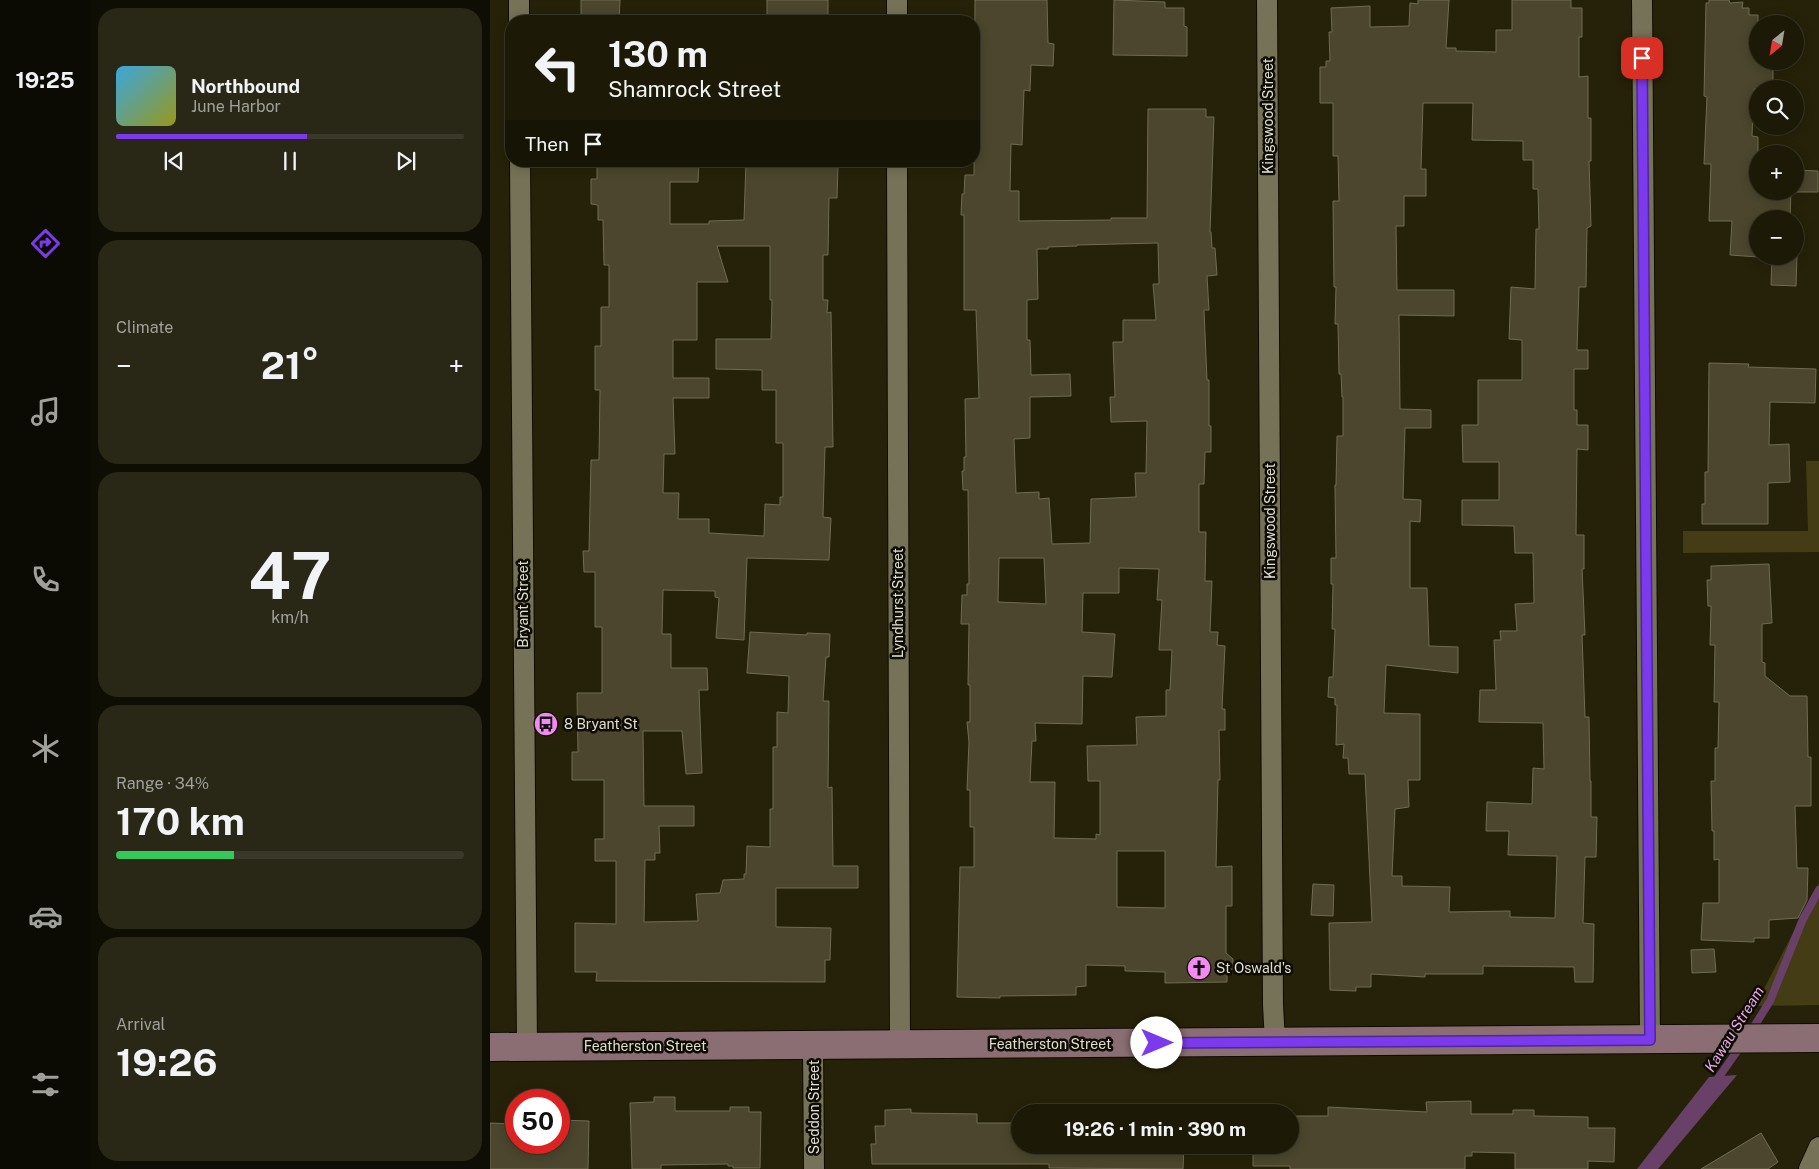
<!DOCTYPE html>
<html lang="en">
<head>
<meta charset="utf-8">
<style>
	:root { --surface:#1c1a07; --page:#292715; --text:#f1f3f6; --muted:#a0a19b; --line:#3a3828; --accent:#7c3aed }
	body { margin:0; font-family:"Public Sans",sans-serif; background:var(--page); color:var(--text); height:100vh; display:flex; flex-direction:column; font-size:19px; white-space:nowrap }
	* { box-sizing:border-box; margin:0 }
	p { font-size:16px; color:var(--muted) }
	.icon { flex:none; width:28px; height:28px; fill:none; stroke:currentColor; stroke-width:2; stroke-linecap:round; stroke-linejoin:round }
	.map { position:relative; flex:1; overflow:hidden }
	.sheet { display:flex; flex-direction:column; gap:8px; padding:8px; background:#0f0e04; width:400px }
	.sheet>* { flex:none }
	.guide { position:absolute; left:15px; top:15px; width:475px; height:152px; border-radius:20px; box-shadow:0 2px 12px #0003,0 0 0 1px var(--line); background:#1c1a07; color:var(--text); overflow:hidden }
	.needle { width:32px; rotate:210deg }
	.fabs { position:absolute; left:1259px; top:15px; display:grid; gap:10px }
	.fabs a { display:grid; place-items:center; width:55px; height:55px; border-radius:50%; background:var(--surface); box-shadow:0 2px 12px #0003,0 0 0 1px var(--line); font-size:25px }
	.speed { position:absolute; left:15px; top:1089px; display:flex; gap:10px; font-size:25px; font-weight:700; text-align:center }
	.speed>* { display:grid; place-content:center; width:65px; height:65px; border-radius:50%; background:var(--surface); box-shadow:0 2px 12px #0003,0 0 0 1px var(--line); line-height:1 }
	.speed .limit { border:8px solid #d22; background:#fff; color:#111 }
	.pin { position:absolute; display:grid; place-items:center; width:42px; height:42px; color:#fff; margin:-21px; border-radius:10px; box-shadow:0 2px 8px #0006 }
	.me { position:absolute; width:55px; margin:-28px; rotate:90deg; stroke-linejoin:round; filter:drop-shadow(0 0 4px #0008) }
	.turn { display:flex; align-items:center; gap:18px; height:105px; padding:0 20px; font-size:22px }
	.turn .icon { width:65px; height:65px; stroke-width:2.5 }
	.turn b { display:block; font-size:35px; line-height:42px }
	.then { display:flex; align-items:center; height:48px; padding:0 20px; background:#0003; gap:10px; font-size:19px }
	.big { font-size:38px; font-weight:700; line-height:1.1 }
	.sheet .tile { flex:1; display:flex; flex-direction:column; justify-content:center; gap:8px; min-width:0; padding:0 18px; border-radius:20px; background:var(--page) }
	.sheet .dial { align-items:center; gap:0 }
	.dial b { font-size:65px; line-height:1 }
	.song { display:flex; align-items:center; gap:15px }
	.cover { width:60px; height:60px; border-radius:8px; background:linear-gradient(135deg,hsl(200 70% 55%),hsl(60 70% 35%)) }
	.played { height:5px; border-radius:2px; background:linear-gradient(90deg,var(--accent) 55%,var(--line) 55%) }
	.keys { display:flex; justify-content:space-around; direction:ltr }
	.heat { display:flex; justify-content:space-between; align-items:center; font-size:28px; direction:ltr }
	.charge { height:8px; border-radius:4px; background:linear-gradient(90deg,#34c759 34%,var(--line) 0) }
	.trip { position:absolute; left:521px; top:1104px; width:288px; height:50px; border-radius:25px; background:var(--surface); box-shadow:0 2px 12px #0003,0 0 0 1px var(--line); font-weight:700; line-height:50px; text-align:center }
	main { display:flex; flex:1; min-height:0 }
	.tab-bar { display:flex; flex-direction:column; width:90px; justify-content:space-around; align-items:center; background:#0b0a03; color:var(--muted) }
	.tab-bar .icon { width:35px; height:35px }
	.tab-bar .on { color:var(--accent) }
	.tab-bar b { font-size:22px; color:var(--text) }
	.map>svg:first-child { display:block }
</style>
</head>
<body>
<main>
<nav class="tab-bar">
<b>19:25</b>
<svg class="icon on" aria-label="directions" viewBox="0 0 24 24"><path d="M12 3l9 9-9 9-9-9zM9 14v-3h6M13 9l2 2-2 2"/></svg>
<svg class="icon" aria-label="music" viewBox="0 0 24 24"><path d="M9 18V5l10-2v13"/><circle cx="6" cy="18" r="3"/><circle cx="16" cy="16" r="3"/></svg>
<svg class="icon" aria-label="phone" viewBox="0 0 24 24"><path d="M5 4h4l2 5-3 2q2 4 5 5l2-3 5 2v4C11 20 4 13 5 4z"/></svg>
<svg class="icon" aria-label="climate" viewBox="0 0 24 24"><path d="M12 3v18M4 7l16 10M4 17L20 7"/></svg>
<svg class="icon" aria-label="car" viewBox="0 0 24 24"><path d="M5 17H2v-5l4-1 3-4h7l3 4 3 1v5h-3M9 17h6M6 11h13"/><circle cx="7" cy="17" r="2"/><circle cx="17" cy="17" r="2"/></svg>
<svg class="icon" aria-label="filters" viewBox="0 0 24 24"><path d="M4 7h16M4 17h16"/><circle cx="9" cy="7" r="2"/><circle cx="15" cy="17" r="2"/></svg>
</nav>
<section class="sheet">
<div class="tile">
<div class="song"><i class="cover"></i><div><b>Northbound</b><p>June Harbor</p></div></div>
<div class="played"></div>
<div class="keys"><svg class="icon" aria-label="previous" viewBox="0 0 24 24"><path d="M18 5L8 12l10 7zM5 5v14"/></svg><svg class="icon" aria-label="pause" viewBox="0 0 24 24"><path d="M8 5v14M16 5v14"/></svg><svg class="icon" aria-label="next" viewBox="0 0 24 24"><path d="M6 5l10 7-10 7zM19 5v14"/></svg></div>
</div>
<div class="tile"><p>Climate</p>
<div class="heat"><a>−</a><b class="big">21°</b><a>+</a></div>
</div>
<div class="tile dial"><b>47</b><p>km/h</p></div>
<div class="tile"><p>Range · 34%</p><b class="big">170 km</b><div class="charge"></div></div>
<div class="tile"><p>Arrival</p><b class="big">19:26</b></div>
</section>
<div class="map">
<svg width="1329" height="1169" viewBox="0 0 1329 1169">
	<rect width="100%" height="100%" fill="#262209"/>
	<g fill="#433c15">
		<polygon points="1316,461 1329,461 1329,552 1193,553 1193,531 1318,531"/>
		<polygon points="1329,883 1329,1005 1265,1006"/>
	</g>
	<polygon fill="#694168" points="1247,1075 1168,1169 1147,1169 1219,1077"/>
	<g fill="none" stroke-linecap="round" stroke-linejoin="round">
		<g stroke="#694168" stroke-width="8">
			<polyline points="1260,1033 1280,1001 1313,919 1329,890"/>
			<polyline points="1224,1084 1252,1044"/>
		</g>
	</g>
	<g fill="#4b462d" stroke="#706c51" fill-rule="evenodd">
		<polygon points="91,0 130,0 129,21 91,21"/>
		<rect x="277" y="0" width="61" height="21"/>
		<path d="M485 0H557L558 43 564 44 563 66 541 65 540 91 534 90 532 145 521 144 520 191H529V221L621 220V218H657L658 109H716V117H724L720 232H721L722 248H725L727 275 717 276 719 310H714L717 380H719V426H721V452H715L714 484H709V532H716L715 581H722L720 632H728L727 645 735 646 732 709H735V730H729L730 780H728L726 867 742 866V906H736V953L743 959V969L737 973V982L675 983V972L635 971V966L596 965V986L586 987V995L510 996V998L467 997 470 867H484V827H480V790H477L479 742 477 722H480V685H478L479 624H471L472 595H477V584H479L478 490H473L472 471H474V457H476L475 399 489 398 486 310H474V215H471L472 194H474L475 175H484ZM668 243 669 284H663L666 320H633V342H623L625 397H620L621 422 657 421 656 473H645L646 497 601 499 600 543 562 544 559 498 549 499V492L526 493 524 439 540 438V397L581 396 580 374 541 375 540 340H537V300L548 299 547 249H558V247L587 246V245ZM509 558H554L556 604 508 602ZM629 568 669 569 667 600H672L669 650H682L680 690H676V716L646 717 647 745 597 746 598 781H610V835L606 834V839L564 838 565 782H540L542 741H546L545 723 592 724 593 676 622 677 625 634 592 632 593 593H629ZM627 851H675V908L627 907Z"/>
		<polygon points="624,0 675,2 675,8 694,8 694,26 697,27 697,56 623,55"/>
		<path d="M928 0H959L956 48H966V51L1006 52V30H1022V0H1081V8H1092V37H1089V77L1098 76V118H1101V161H1099L1101 226 1097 228 1096 287H1089L1087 350H1098V369H1084V410H1087V425H1098V450L1087 449 1086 535H1094V569H1092L1095 635H1092L1095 717H1099L1100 781H1101V817H1107L1106 857H1095L1093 923 1104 924 1103 982H1085L1084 967 993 966V974H935V977L881 974V987H866V991L840 990 839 923 882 922 875 774H859L858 758H853L854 744 846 745 847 705H845V698L838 697 839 677H843L845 629H842L843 584H841V558H846L845 485H846L847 436H853V397H852L851 374H849L848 324H845L846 287H844L843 201H849L848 156H843V103H830V67H836V61H840L839 32H842L841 8 880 6V27L919 26 920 3 928 4ZM933 103H983L982 140 1033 141V160H1043V189H1048L1049 229H1046L1045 289 1021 287 1019 339 1032 340V380H988V425H972L973 462H1009V500H972V525L1024 526 1025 553H1043L1044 603 1025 604 1027 631H1010L1011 640H1004L1006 690H990L989 722 1053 723 1054 769 1043 768 1042 804 997 802 996 831H1019L1018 855 1067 856 1065 918 1020 917V911L959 912 960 887 912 886V876H902L905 809 919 807 918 780H930V714L894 713 896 665 968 673V647L939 646 937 588H920V521L930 522 931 500 913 499 915 428H941V410L910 409 909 315 964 316V290H907L906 226H914V196H936V169H931Z"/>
		<polygon points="1219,0 1239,0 1240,3 1253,2 1252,8 1259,8 1259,15 1268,15 1268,61 1283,61 1283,89 1264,89 1262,136 1268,137 1268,191 1301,191 1300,219 1268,219 1268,257 1240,255 1242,221 1219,221 1221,164 1214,164 1217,97 1214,96 1216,3 1219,3"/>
		<path d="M107 161H209L208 182H180V224H219V221L254 220 256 161H338V166H348L347 198H339L338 255H333V300H338L337 313 341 312 343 447H335L333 517 341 518 339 560 257 558 254 640 226 638 229 598 225 597V591L173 590 172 634H181V668H217L218 690H209L212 773 196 774 192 731H153L154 806H204V826H169L170 853H165V860H155L154 922 208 921 206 894 230 893 233 880 254 879V874H256L257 846 280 847V809H283V747H287V712L298 713 299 676 257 673 260 632 317 635V633L340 634 339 657H336L333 701H339L338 788 342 787 343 866H368V888H286V927L341 928 340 960H335V982L106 981 107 972H85V923L126 924V861H105V839H114V780H82V752H88L87 693H112V627H105V572H94L93 551H99L101 460H109L110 390H105V346H111V307H119V265H114L113 220H108V205L101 204V179H107ZM227 246H280V300H282L281 339H226V369L272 370V390H286V443H293V497H290V505L275 504 274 536 219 533V519H188L189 493H173L174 454H185L183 398H219V378H183V340H207V282H238Z"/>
		<polygon points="1305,170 1328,171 1328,192 1305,192"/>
		<polygon points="1282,256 1307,256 1306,286 1281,285"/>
		<polygon points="1219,363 1259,364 1258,367 1326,369 1325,403 1280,402 1279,445 1299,444 1300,482 1278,483 1278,524 1212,524 1212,504 1215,504 1215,472 1218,472"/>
		<polygon points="1279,564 1282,623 1272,624 1272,662 1275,663 1275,676 1300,696 1317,696 1318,757 1321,757 1321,806 1305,806 1307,868 1318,868 1317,900 1308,918 1279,920 1279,938 1264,938 1264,942 1211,940 1213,903 1229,903 1229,859 1224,860 1224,831 1222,831 1221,781 1225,781 1225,748 1228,748 1229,702 1224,702 1225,645 1220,645 1221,606 1218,606 1217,580 1221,580 1221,566"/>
		<polygon points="823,884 844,885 843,916 821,915"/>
		<polygon points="1224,949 1226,972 1202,973 1201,950"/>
		<polygon points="164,1097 185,1097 185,1111 240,1111 240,1107 259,1107 259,1112 271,1112 270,1168 243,1168 243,1166 238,1166 238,1164 171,1165 171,1169 142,1169 140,1103 164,1102"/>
		<polygon points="981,1101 981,1114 1023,1114 1023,1110 1044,1110 1044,1116 1098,1117 1098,1128 1125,1128 1124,1162 1098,1161 1098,1169 1025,1169 1025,1153 982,1152 982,1156 975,1156 975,1169 800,1169 800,1166 763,1166 763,1152 712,1151 712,1145 800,1145 800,1116 838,1116 838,1107 937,1112 936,1102"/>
		<polygon points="767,1106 786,1106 786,1112 711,1112 711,1111 767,1111"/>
		<polygon points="421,1109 421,1113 487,1114 487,1123 530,1123 530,1145 694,1145 693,1169 559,1168 559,1164 382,1164 381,1144 386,1144 385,1126 395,1126 395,1110"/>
		<polygon points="69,1120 99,1121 98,1169 0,1169 0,1123 23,1124 22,1142 69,1142"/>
		<polygon points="1271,1133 1288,1162 1278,1169 1211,1169"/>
	</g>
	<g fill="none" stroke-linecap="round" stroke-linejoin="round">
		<g stroke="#0f0b00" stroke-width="22">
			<g id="minor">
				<polyline points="29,0 29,21"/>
				<polyline points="407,0 407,21"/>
				<polyline points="777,0 783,1005 785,1042"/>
				<polyline points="1152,0 1160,1040"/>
				<polyline points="30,161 37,1047"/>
				<polyline points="407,161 410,1045"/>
				<polyline points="323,1046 324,1169"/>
				<polyline points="1319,1169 1329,1147"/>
			</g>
		</g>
		<g stroke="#0f0b00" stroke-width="30">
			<polyline id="secondary" points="0,1047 1329,1038"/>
		</g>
		<use href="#minor" stroke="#767257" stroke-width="20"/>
		<use href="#secondary" stroke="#8a6e74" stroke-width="28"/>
	</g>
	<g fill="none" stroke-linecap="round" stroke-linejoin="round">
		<g stroke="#51269a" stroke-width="12">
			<polyline id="route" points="667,1043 1160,1040 1152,58"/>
		</g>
		<use href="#route" stroke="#7c3aed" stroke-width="9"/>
	</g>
	<defs>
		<g id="bus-disc" transform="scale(1.25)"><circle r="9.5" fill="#f28af2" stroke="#0d0b03"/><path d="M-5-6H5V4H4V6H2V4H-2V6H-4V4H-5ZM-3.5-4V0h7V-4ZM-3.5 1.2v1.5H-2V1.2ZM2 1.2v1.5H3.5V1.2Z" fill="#111"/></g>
		<g id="church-disc" transform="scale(1.25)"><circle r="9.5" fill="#f28af2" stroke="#0d0b03"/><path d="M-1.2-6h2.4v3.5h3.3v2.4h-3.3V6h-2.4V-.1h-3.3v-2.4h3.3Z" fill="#111"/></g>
	</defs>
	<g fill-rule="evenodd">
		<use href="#bus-disc" x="56" y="724"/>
		<use href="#church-disc" x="709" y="968"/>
	</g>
	<g text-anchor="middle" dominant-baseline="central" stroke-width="5" stroke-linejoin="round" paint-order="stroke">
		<g font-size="14" fill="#e0decf" stroke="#0d0b03">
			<text transform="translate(778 116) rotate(-90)">Kingswood Street</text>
			<text transform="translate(780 521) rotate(-90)">Kingswood Street</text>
			<text transform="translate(408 603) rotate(-90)">Lyndhurst Street</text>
			<text transform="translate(33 604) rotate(-90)">Bryant Street</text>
			<text x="560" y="1044">Featherston Street</text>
			<text x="155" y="1046">Featherston Street</text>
			<text transform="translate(324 1107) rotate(-90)">Seddon Street</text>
		</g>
		<g font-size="14" fill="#e0decf" stroke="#0d0b03" text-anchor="start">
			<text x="74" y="724">8 Bryant St</text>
			<text x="726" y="968">St Oswald's</text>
		</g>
		<g font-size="15" font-style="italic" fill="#e6a7e5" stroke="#0d0b03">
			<text transform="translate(1244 1029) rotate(-58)">Kawau Stream</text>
		</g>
	</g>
</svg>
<div class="fabs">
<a><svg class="needle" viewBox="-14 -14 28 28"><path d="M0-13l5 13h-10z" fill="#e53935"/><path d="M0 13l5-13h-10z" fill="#a0a19b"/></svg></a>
<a><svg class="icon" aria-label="search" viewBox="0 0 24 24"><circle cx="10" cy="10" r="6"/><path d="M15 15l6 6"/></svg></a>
<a>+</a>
<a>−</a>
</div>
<div class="speed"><div class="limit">50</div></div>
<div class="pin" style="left:1152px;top:58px;background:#d93025"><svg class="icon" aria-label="arrive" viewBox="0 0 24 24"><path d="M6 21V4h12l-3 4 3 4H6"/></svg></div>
<svg class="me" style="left:667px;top:1043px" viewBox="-20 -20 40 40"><circle r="19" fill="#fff"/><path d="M0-13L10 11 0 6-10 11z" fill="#7c3aed"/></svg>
<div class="trip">19:26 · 1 min · 390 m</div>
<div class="guide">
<div class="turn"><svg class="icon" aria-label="left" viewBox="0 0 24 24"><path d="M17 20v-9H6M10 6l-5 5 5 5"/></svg><div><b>130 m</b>Shamrock Street</div></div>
<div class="then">Then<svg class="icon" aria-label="arrive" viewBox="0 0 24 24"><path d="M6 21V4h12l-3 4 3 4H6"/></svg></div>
</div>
</div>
</main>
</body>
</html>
